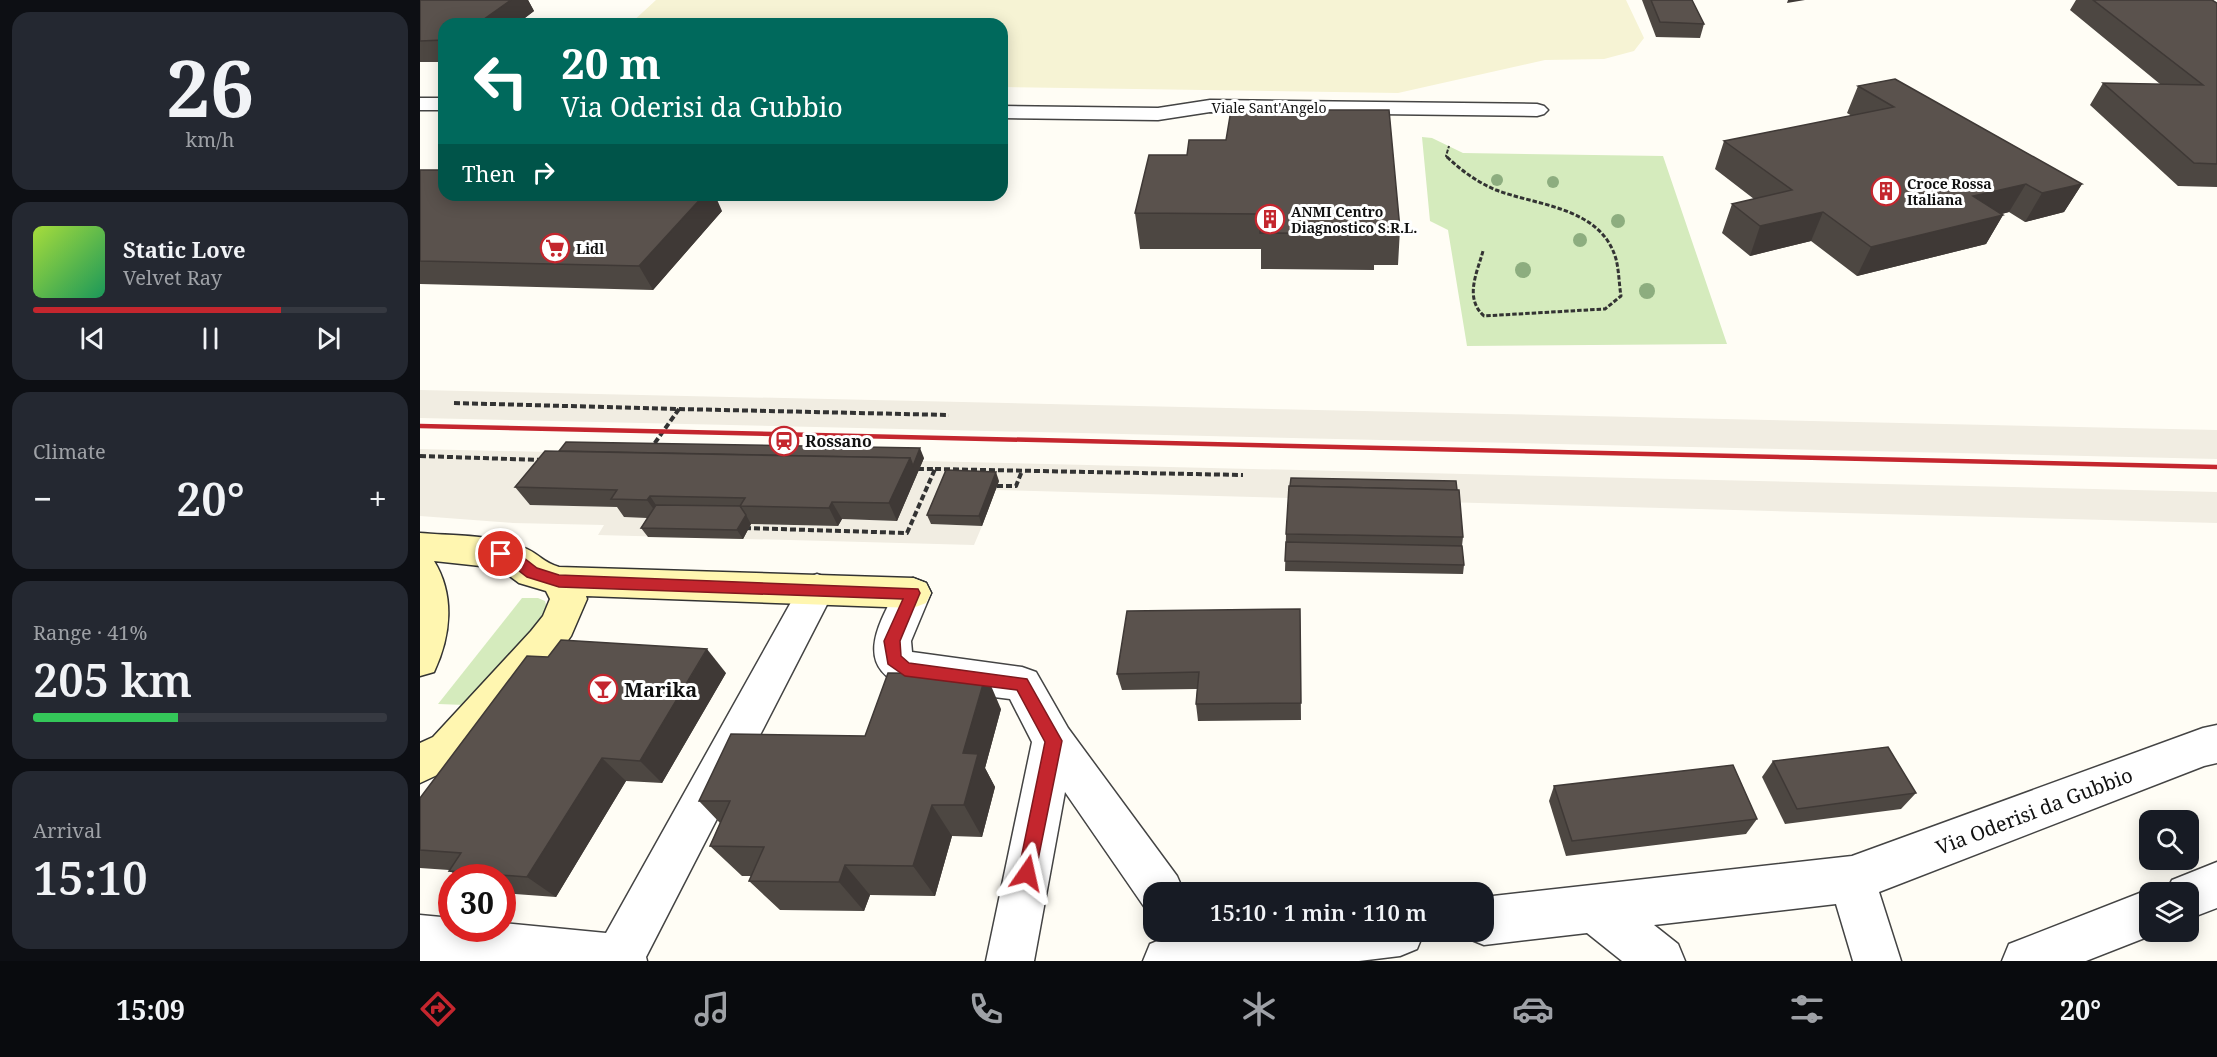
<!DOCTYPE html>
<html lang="en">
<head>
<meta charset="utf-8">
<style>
	:root { --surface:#171b24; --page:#242831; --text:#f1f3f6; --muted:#9ea1a6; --line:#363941; --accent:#c4262e }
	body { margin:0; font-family:"Noto Serif",serif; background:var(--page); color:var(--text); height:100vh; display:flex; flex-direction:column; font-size:22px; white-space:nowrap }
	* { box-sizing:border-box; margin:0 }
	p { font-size:20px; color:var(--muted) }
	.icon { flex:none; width:33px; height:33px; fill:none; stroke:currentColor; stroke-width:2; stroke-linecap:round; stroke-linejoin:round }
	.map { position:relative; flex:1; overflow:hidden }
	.details { display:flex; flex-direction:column; gap:12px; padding:12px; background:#0d0f14; width:420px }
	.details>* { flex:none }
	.top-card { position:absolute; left:18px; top:18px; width:570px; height:183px; border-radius:18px; box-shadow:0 3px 15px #0003; background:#00695c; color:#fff; overflow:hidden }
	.buttons { position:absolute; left:1719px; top:810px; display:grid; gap:12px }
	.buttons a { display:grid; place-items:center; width:60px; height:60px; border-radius:12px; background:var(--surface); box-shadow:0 3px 15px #0003; font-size:30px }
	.speed { position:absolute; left:18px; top:864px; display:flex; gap:12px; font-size:30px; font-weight:700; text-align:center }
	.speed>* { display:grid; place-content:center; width:78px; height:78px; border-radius:50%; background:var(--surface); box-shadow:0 3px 15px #0003; line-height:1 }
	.speed .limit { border:9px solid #d22; background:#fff; color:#111 }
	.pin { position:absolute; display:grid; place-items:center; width:51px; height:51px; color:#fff; margin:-26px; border:3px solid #fff; border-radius:50%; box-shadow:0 2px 6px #0007 }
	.me { position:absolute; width:66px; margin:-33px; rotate:11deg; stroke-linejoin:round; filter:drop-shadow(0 0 4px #0008) }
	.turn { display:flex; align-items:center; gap:21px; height:126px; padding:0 24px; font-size:27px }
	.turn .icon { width:78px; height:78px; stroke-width:2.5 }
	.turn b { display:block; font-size:42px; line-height:51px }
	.then { display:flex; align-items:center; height:57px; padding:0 24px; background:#0003; gap:12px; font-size:22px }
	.big { font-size:45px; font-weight:600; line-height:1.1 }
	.details .widget { flex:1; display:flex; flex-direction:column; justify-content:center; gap:9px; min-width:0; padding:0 21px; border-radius:18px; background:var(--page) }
	.details .dial { align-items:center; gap:0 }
	.dial b { font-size:78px; line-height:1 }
	.song { display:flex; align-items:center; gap:18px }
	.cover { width:72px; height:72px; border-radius:9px; background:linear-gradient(135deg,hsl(80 70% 55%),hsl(150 70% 35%)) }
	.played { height:6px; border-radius:3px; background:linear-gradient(90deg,var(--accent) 70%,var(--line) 70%) }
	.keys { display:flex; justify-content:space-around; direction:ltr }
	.heat { display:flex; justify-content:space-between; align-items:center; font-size:33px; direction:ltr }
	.charge { height:9px; border-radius:4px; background:linear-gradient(90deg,#34c759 41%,var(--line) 0) }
	.trip { position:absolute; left:723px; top:882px; width:351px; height:60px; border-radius:18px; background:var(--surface); box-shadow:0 3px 15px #0003; font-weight:600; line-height:60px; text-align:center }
	.menu { display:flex; height:96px; justify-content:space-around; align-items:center; background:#090b0e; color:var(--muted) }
	.menu .icon { width:42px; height:42px }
	.menu .active { color:var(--accent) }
	.menu b { font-size:27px; color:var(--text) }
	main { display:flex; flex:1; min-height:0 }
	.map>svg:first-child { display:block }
</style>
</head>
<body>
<main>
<section class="details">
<div class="widget dial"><b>26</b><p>km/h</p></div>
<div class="widget">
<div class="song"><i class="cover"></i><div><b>Static Love</b><p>Velvet Ray</p></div></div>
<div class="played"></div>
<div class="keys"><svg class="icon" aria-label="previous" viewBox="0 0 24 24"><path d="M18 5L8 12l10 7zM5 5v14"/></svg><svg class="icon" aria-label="pause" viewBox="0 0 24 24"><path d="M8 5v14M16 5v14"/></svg><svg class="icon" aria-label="next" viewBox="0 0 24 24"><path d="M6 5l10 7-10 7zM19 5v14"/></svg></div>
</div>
<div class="widget"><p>Climate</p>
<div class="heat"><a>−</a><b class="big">20°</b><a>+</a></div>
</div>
<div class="widget"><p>Range · 41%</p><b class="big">205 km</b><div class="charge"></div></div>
<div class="widget"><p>Arrival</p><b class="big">15:10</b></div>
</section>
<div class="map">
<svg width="1797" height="961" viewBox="0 0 1797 961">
	<rect width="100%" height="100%" fill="#fffdf5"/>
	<polygon fill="#f6f3d4" points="236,0 1206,0 1224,38 1214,51 1184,59 1125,60 978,93 582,87 582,24 210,24"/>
	<g fill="#d5ebbd">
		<polygon points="1002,137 1012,138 1043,153 1243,156 1307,344 1047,346 1028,230 1010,221"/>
		<polygon points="102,598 118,598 125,601 127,608 123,620 45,705 18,704"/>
	</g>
	<g fill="#f1ede2" fill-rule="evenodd">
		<polygon points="0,390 1797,430 1797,459 0,418"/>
		<path d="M0 449 1797 492V523L575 490 578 481 511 524 562 526 554 545 178 535 184 525 93 523 0 516ZM495 479 477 521 422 519 418 526 332 524 242 514 211 507 110 505Z"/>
	</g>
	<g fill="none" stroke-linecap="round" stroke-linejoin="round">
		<g stroke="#444" stroke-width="3">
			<g id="street">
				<rect x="0" y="98" width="24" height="12"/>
				<polygon points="790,100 1117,104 1124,106 1128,110 1124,114 1117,116 790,112 738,120 582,118 582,106 738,108"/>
				<polygon points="397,574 410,579 415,589 226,957 227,961 0,961 0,915 32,918 32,928 82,928 82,923 186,933 384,579"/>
				<path d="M493 578 506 583 511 593 491 641 492 652 602 667 616 672 648 728 757 876 764 892H734V912L725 908 645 792 614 961H566L612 742 590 699 485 686C430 666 462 618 480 583Z"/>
				<polygon points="1797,725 1797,763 1784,766 1459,892 1481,961 1433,961 1416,904 1234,925 1258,944 1265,961 1202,961 1167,933 1064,945 1047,938 1045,932 1064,932 1064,897 1432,856 1783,728"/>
				<polygon points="1797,862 1797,908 1768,919 1768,892 1746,892 1752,880"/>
				<polygon points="1730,889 1740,892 1730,892 1730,932 1740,932 1666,961 1582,961 1589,944"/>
				<polygon points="745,932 1004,932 997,949 980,956 939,961 723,961 730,944 747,937"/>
			</g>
		</g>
		<g stroke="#333" stroke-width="3">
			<path id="secondary" d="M0 533C34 536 75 534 107 549 120 555 123 562 139 567L493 578 506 583 511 593 506 603 493 608 166 596 167 599 151 636 139 653 43 763 0 783V743L13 737 111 631 123 616 130 599 126 591 99 583 79 568 14 561C35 595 31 636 14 672L0 676Z"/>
		</g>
		<polyline stroke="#333" stroke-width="2" stroke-dasharray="4 1.5" stroke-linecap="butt" points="1028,158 1026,156 1029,146"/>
		<path stroke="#333" stroke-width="3" stroke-dasharray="4.5 2" stroke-linecap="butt" d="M1027 157C1042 171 1057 182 1076 190 1118 206 1181 207 1196 259 1199 271 1199 284 1201 296L1185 309 1064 316C1044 298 1057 273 1063 251"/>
		<g stroke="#333" stroke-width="4" stroke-dasharray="6 3" stroke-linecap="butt">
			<polyline points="34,403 259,409 232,447"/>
			<polyline points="259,409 529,415"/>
			<polyline points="0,456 121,460"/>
			<polyline points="515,469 823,475"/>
			<polyline points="577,486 596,486 602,471"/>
			<polyline points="325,528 487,533 515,469 496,469"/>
		</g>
		<use href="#street" fill="#fff" fill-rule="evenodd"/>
		<use href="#secondary" fill="#fff6b0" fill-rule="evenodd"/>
		<polyline stroke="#c4262e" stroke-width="4.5" points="0,426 1797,467"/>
	</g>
	<g fill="#8dad7f">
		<circle cx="1077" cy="180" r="6"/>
		<circle cx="1133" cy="182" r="6"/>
		<circle cx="1198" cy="221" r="7"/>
		<circle cx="1160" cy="240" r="7"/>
		<circle cx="1103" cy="270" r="8"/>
		<circle cx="1227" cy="291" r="8"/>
	</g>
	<g fill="#4d4742">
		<polygon points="0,0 108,0 114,11 97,24 24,24 24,62 0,62"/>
		<polygon points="1222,0 1272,0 1284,24 1280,38 1236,37"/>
		<polygon points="1656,0 1792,0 1797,3 1797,187 1758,186 1670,105 1683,83 1740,84 1650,10"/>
		<polygon points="1438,86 1662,184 1644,212 1605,222 1589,212 1582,214 1583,215 1566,244 1437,276 1391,241 1330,256 1302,233 1312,204 1334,199 1295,169 1304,141 1432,116 1427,113"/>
		<polygon points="767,155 980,229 978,265 954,265 954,270 841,269 841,249 720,249 715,213"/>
		<polygon points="0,170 24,195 302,211 233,290 0,284"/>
		<polygon points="504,458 477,521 422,519 418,526 331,524 323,539 228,537 221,528 227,518 204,517 197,507 110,505 95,487"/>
		<polygon points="579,481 562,526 511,524 507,515"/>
		<polygon points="866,534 1043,537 1042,546 1044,565 1043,574 865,571"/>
		<polygon points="880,609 881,720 778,721 776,704 777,689 702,690 697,674"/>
		<polygon points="306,673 242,783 206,781 136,897 82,893 82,878 39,878 29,870 0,868 0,798"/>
		<polygon points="581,709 565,768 575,787 562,837 532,836 515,896 450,895 444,911 360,910 329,881 331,876 322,876 290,846 300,823 279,801 445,736"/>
		<polygon points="1353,761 1496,793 1481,809 1365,824 1342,777"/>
		<polygon points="1134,786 1337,819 1326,834 1146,856 1129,801"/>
	</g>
	<g fill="#3f3936">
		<polygon points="91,0 108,0 114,11 97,24 57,24"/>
		<polygon points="1368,0 1385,0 1367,3"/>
		<polygon points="1606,184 1589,212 1537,225 1553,196"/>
		<polygon points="1662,184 1644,212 1605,222 1622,193"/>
		<polygon points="284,195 295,195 302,211 233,290 219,266"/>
		<polygon points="1403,212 1391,241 1330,256 1340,226"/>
		<polygon points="1583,215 1566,244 1437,276 1451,247"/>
		<polygon points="500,448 504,458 477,521 469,503 490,458"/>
		<polygon points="576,472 579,481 562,526 559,516"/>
		<polygon points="230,496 242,514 240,518 227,500"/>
		<polygon points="412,502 422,519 418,526 409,508"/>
		<polygon points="326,515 331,524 323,539 317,530"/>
		<polygon points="287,649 306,673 242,783 220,761"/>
		<polygon points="566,674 581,709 565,768 575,787 562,837 544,805 543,753"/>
		<polygon points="182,758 206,781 136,897 107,877"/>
		<polygon points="512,805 532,836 515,896 493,866"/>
		<polygon points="425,865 450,895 444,911 419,882"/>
	</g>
	<g fill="#5a524d" stroke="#3f3936" stroke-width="1.5">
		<polygon points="0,0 91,0 57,24 24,24 24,40 0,41"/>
		<polygon points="1231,0 1272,0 1284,24 1240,22"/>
		<polygon points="1673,0 1792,0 1797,3 1797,164 1774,163 1683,83 1783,85"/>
		<polygon points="1475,79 1662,184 1622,193 1606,184 1553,196 1583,215 1451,247 1403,212 1340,226 1312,204 1372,190 1304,141 1474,107 1438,86"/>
		<polygon points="811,110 969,110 980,229 956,229 956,234 840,233 841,214 715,213 729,155 767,155 769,140 806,140"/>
		<polygon points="0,170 24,170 24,195 284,195 219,266 0,261"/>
		<polygon points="146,442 500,448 493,466 490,458 139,451"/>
		<polygon points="125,451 490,458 469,503 412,502 409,508 320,506 325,498 230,496 227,500 191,499 197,490 95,487"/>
		<polygon points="526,470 576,472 559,516 507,515"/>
		<polygon points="871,478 1036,481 1037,490 870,486"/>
		<polygon points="869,486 1039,490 1043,537 866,534"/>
		<polygon points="236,505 320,506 326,515 317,530 221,528"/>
		<polygon points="866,542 1042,546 1044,565 865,561"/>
		<polygon points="880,609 881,703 776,704 779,672 697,674 707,611"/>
		<polygon points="141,640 287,649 220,761 182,758 107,877 29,871 41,853 0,850 0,798 107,656 128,657"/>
		<polygon points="468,673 566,674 543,753 558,754 544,805 512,805 493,866 425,865 419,882 329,881 344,847 290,846 310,801 279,801 311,734 445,736"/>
		<polygon points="1468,747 1496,793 1377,809 1353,761"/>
		<polygon points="1313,765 1337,819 1152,841 1134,786"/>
	</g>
	<polygon fill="#c4262e" stroke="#7f191e" stroke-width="1.5" points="81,548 100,555 117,568 139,575 498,589 500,593 480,641 481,656 489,663 607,679 642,741 614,880 607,883 601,880 598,873 625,742 597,690 485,676 468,664 464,641 483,599 139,587 107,577 90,564 75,558 73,554 75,550"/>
	<defs>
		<g id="building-ring" transform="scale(1.5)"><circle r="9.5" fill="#fff" stroke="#c4262e" stroke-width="1.5"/><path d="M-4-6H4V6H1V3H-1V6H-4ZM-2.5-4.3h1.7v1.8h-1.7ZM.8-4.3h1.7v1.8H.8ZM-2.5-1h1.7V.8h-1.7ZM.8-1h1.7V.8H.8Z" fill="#c4262e"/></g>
		<g id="supermarket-ring" transform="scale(1.5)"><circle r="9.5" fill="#fff" stroke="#c4262e" stroke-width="1.5"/><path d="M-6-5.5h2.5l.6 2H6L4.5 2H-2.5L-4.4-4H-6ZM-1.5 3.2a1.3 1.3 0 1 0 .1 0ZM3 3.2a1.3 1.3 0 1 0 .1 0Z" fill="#c4262e"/></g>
		<g id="station-ring" transform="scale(1.5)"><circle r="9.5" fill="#fff" stroke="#c4262e" stroke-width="1.5"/><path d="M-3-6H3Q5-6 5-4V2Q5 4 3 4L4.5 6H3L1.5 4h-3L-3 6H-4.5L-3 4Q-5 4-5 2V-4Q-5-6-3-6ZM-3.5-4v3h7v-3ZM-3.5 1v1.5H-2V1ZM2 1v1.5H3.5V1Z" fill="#c4262e"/></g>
		<g id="bar-ring" transform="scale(1.5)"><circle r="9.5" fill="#fff" stroke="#c4262e" stroke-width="1.5"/><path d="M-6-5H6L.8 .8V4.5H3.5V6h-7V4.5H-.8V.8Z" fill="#c4262e"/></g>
	</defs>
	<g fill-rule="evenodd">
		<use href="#building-ring" x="1466" y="191"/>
		<use href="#building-ring" x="850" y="219"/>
		<use href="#supermarket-ring" x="135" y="248"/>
		<use href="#station-ring" x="364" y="441"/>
		<use href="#bar-ring" x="183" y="689"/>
	</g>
	<g text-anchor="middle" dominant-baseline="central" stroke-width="6" stroke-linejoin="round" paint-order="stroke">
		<g font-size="14" fill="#111" stroke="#fff">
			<text x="849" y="107">Viale Sant'Angelo</text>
		</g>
		<g font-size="14" font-weight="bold" fill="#111" stroke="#fff" text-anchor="start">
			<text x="1487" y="183">Croce Rossa<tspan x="1487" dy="16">Italiana</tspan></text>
			<text x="871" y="211">ANMI Centro<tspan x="871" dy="16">Diagnostico S.R.L.</tspan></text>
			<text x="156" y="248">Lidl</text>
		</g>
		<g font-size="16" font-weight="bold" fill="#111" stroke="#fff" text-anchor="start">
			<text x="385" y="441">Rossano</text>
		</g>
		<g font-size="20" font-weight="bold" fill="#111" stroke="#fff" text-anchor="start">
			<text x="204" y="689">Marika</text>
		</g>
		<g font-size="20" fill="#111" stroke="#fff">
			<text transform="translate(1614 811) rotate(-21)">Via Oderisi da Gubbio</text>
		</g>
	</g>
</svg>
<div class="buttons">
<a><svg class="icon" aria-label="search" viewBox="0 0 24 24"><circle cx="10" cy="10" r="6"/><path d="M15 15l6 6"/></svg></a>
<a><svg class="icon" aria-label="layers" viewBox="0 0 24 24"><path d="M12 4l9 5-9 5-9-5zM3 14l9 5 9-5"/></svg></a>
</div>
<div class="speed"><div class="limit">30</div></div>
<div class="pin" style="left:81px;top:554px;background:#d93025"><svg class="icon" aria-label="arrive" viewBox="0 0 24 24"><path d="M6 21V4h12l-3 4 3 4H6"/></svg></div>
<svg class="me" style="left:607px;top:873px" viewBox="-20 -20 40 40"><path d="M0-17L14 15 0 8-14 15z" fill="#c4262e" stroke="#fff" stroke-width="4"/></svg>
<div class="trip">15:10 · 1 min · 110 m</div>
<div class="top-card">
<div class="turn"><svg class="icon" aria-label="left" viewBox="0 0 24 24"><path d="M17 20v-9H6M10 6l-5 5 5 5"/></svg><div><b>20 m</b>Via Oderisi da Gubbio</div></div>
<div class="then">Then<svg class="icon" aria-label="right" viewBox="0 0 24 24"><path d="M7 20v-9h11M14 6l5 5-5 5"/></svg></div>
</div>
</div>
</main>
<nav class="menu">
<b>15:09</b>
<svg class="icon active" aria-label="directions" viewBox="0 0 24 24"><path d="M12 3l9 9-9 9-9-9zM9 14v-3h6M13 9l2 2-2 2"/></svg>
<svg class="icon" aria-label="music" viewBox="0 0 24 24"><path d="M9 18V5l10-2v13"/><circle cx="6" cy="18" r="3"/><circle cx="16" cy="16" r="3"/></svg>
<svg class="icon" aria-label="phone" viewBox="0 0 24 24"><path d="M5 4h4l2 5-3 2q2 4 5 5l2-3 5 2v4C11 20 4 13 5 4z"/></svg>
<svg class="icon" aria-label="climate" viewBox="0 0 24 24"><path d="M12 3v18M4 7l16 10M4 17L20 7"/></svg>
<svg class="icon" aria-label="car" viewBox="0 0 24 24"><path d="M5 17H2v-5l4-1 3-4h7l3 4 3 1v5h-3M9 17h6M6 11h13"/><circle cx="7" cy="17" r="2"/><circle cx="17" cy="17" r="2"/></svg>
<svg class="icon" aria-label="filters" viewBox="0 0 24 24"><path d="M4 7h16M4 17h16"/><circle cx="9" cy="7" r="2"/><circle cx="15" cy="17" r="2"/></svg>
<b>20°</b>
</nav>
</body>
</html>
